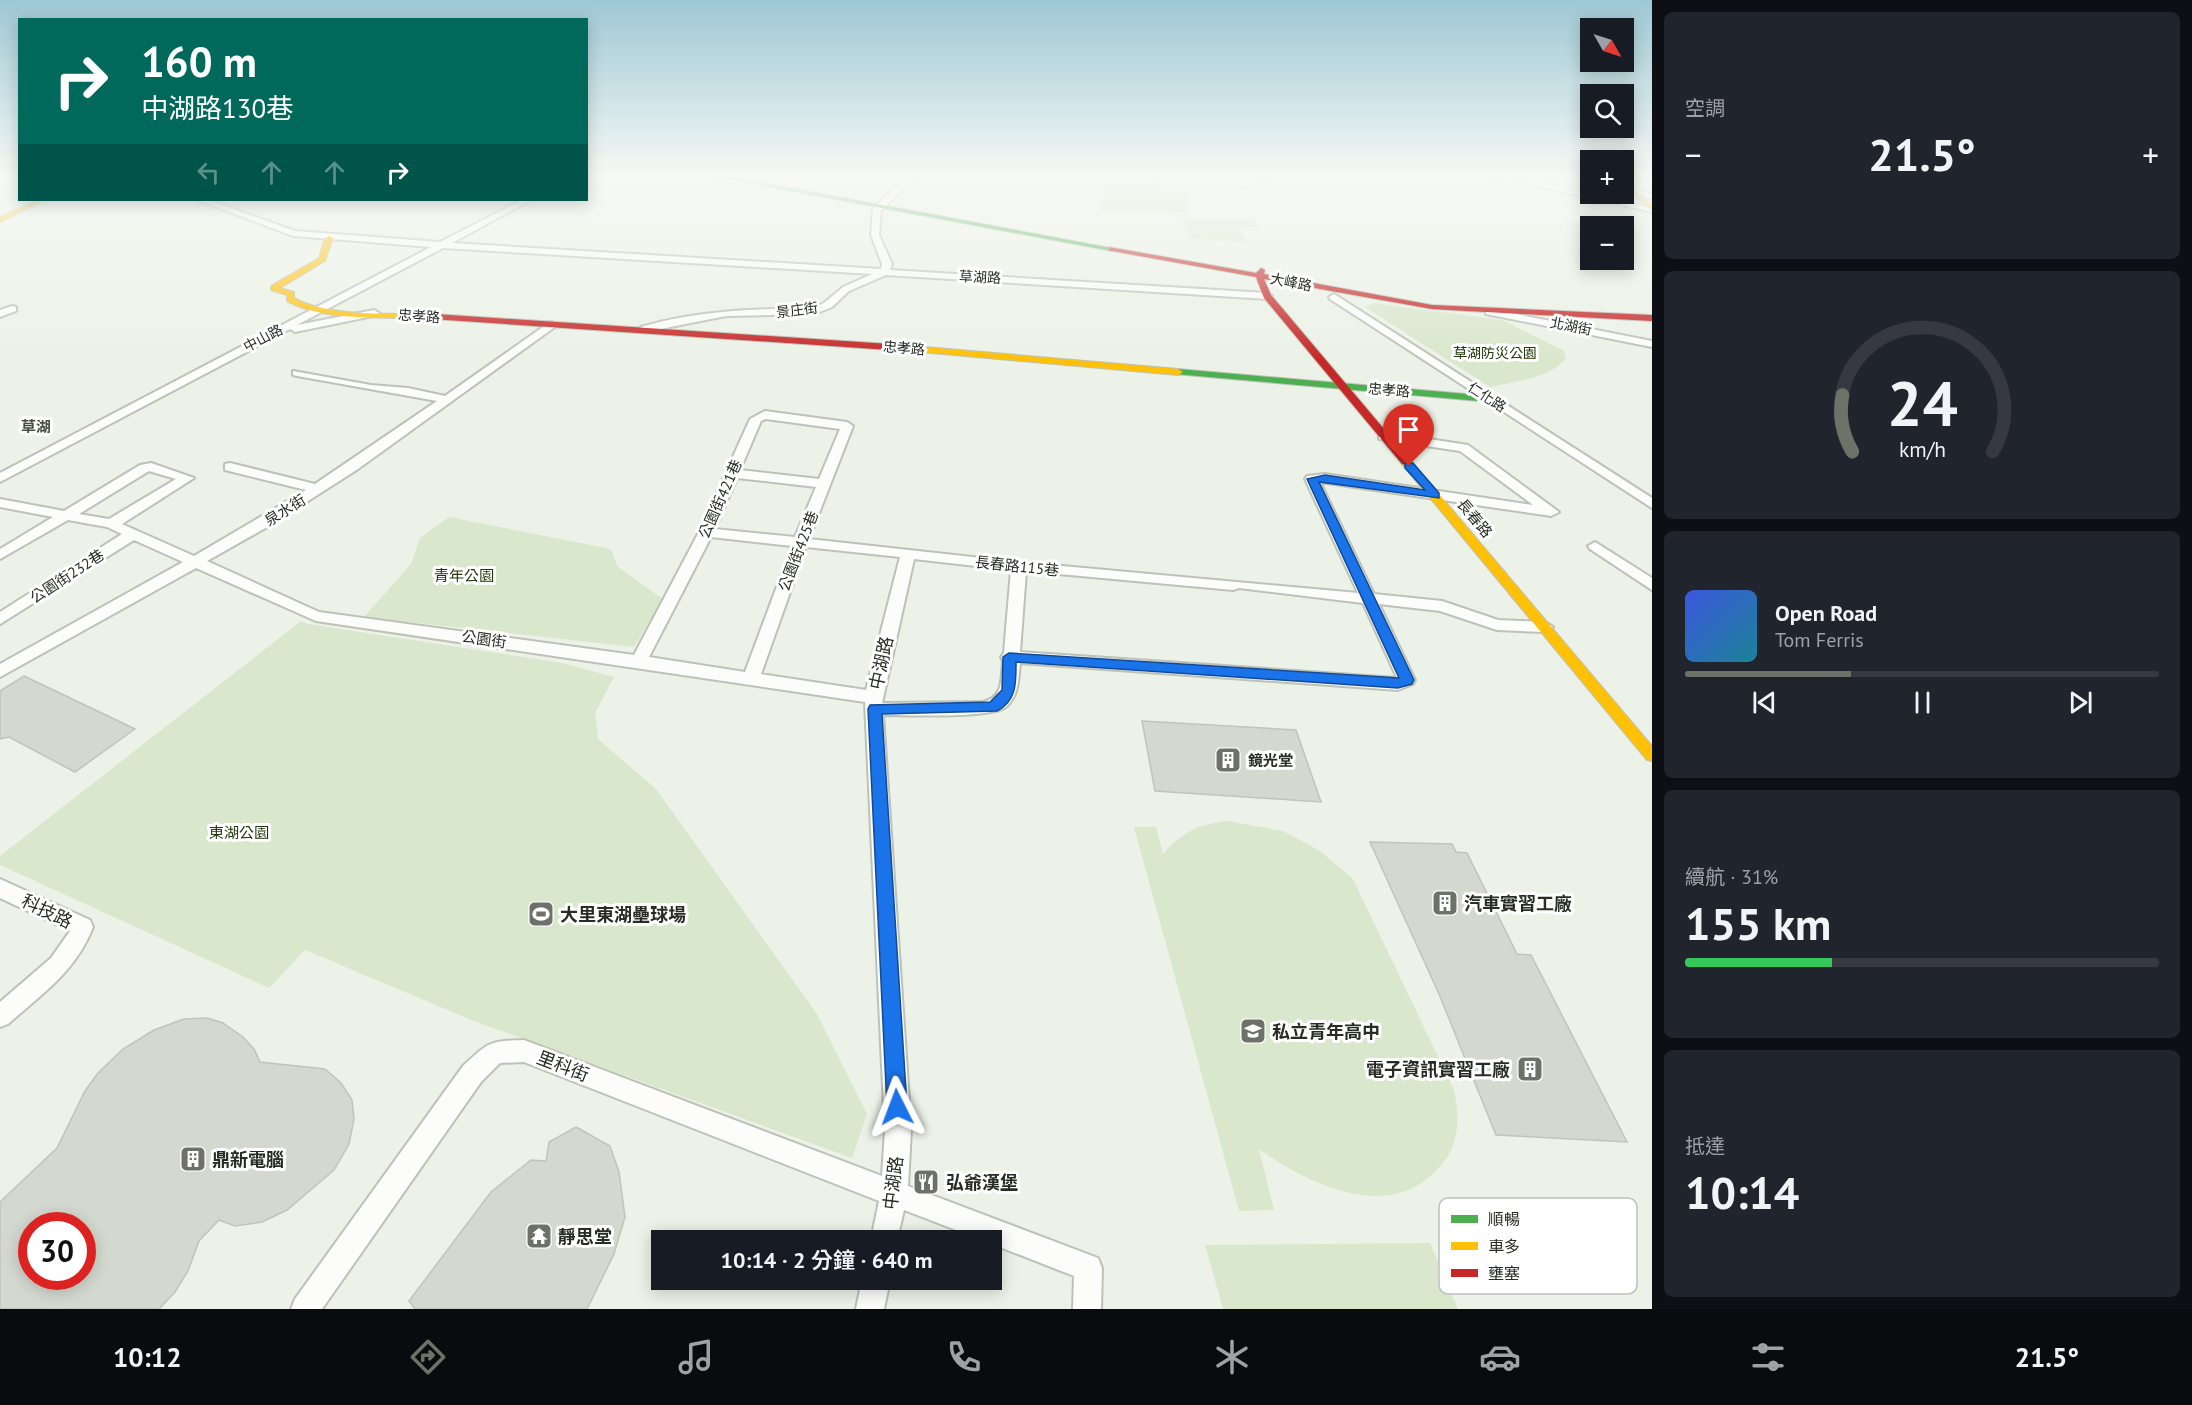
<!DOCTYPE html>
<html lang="zh-TW">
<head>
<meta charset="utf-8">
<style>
	:root { --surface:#171b24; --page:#20242c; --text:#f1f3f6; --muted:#9ea1a6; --line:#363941; --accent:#6d7168 }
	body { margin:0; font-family:"PT Sans","Noto Sans TC",sans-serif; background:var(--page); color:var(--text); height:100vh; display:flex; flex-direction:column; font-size:22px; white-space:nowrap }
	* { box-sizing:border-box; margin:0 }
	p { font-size:20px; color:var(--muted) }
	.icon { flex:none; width:33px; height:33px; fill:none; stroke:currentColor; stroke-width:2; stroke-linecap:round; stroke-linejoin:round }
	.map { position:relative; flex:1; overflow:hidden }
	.side { display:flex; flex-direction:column; gap:12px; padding:12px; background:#0d0f14; width:540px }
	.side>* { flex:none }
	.banner { position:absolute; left:18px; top:18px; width:570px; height:183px; border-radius:0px; box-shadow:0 3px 15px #0003; background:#00695c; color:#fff; overflow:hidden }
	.needle { width:39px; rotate:129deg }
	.buttons { position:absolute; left:1580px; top:18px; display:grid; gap:12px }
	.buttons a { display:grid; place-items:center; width:54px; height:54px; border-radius:0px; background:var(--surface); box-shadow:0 3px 15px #0003; font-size:30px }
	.speed { position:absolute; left:18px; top:1212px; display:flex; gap:12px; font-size:30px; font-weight:700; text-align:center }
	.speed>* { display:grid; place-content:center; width:78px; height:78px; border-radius:50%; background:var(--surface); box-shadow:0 3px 15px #0003; line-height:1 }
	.speed .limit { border:9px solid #d22; background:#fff; color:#111 }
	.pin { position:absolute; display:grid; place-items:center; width:51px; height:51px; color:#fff; margin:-62px -26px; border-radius:50% 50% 50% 0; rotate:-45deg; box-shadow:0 0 6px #0007 }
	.pin .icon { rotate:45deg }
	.me { position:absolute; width:66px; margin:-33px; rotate:357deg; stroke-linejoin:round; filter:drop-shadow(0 0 4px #0008) }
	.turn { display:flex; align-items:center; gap:21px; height:126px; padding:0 24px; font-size:27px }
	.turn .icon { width:78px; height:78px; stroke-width:2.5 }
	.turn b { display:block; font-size:42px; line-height:51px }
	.lanes { display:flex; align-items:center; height:57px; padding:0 24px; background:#0003; justify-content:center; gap:30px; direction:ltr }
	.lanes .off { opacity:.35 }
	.big { font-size:45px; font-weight:600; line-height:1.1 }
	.side .tile { flex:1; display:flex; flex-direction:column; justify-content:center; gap:9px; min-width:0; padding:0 21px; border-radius:9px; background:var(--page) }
	.side .dial { align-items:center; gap:0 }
	.dial svg { height:156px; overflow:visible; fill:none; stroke:var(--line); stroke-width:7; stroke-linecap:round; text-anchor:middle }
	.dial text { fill:var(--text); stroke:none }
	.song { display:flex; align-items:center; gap:18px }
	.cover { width:72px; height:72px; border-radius:9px; background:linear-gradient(135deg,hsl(230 70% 55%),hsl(190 70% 35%)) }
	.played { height:6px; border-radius:3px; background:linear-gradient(90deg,var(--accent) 35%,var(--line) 35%) }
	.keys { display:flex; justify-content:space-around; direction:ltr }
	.heat { display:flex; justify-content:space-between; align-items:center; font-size:33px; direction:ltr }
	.charge { height:9px; border-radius:4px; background:linear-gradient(90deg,#34c759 31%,var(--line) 0) }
	.trip { position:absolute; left:651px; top:1230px; width:351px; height:60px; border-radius:0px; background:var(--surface); box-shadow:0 3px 15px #0003; font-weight:600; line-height:60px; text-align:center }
	.tabs { display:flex; height:96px; justify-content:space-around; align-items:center; background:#090b0e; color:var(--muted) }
	.tabs .icon { width:42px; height:42px }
	.tabs .current { color:var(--accent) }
	.tabs b { font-size:27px; color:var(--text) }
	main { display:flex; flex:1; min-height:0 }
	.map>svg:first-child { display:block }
</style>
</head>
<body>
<main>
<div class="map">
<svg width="1652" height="1309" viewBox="0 0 1652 1309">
	<rect width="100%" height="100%" fill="#ecf2e7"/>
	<g fill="#d9e7cd">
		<polygon points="1105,175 1158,175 1157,184 1188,185 1188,175 1252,175 1270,192 1189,185 1189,213 1100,212"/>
		<polygon points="1181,219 1253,220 1260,227 1239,227 1246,242 1193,239"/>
		<path d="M1374 303 1502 320 1563 350 1566 358C1550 379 1515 381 1490 387L1365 307Z"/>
		<polygon points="449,517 611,549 617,566 663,599 634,647 364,617 411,564 420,538"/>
		<polygon points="301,621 308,624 562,663 614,677 595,713 598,739 656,789 817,1014 867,1114 852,1158 474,1021 305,950 269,988 0,865 0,856"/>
		<path d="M1227 821 1283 831 1320 851 1353 879 1454 1090C1460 1120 1460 1147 1437 1170 1387 1223 1308 1184 1259 1149L1274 1210 1239 1211 1134 827H1156L1163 854C1182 832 1199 824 1227 821Z"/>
		<polygon points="1430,1243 1458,1309 1223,1309 1205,1245"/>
	</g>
	<g fill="#d4d9d0" stroke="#c0c4bc" stroke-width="1.5" fill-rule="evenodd">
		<polygon points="24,676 135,729 75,772 9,737 0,739 0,691"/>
		<polygon points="1142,721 1296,730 1321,802 1155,791"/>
		<polygon points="1370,842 1452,844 1456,852 1467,853 1517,954 1531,955 1627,1142 1496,1135 1439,994"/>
		<path d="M207 1018 223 1023 243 1037 254 1049 260 1062 325 1069 341 1083 352 1100 354 1119 349 1144 334 1170 287 1210 262 1222 235 1226 219 1220 199 1241 188 1271 175 1292 159 1309H0V1202L57 1148 85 1091 98 1073 123 1049 154 1030 184 1019ZM32 1226H82V1276H32Z"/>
		<polygon points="576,1127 610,1146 619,1172 625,1217 614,1254 587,1309 415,1309 409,1301 491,1192 531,1160 546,1161 549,1142"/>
	</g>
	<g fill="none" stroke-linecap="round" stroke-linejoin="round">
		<g stroke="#bdc2b9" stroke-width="4">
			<g id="street">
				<path d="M920 175H931L905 188 881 210 879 235 892 264 890 270 1267 293 1272 296 1267 299 886 275 849 291 832 307 815 314 726 316 645 332 640 329 641 327C698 310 755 309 813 308L824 303 843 287 872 274 443 248 297 325 374 310 379 313 378 315 295 332 290 329 0 482V473L431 247 293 236 198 200H208L295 231 440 242 522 200H531L452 243 881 269 882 264 871 235 873 209 899 184Z"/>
				<polygon points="1489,175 1505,175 1652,208 1652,212"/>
				<polygon points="1629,187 1652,194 1652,199 1629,191"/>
				<polygon points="1334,294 1652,498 1652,508 1330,299 1329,297"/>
				<polygon points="12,306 16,307 16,311 0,317 0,310"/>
				<polygon points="1490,309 1652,341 1652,347 1486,314 1486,310"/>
				<path d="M550 322 559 324 358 469 269 526 207 561 319 612 634 655 699 532 750 419 765 411 847 422 853 426 809 539 1019 562 1358 593 1305 479 1307 476 1325 474 1533 505 1460 451 1379 439V433L1383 432 1468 445 1559 512 1551 516 1320 482 1374 594 1442 601 1498 620 1545 622 1553 627 1545 632 1497 630 1440 611 1379 604 1415 680 1413 684 1398 690 1020 663C1018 680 1019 694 1007 706 994 719 905 715 883 715L911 1130 908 1186 1098 1258 1102 1268 1101 1309H1073L1074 1276 992 1244V1240H982L904 1210 897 1240H871L879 1201 524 1062 500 1063 481 1082 322 1309H291L295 1299 463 1066C489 1042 489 1041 524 1040L882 1176 885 1130 865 702 316 621 196 568 0 677V664L183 562 134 540 0 624V612L122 534 107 527 68 520 0 559V549L53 517 0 507V499L64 511 140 465 151 463 194 478 122 524 194 556 306 490 225 470V464L230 463 315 484 437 401 297 376 293 375V371L371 385 408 388 445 396ZM766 419 840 429 819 479 740 470 761 421ZM149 471 176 479 109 519 79 514ZM737 478 816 487 795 537 715 529ZM711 537 792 546 745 672 649 657ZM806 547 900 557 866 690 761 674ZM914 559 1011 570 1004 653 1001 657 1003 661C1001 679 1004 697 983 702L882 703ZM1026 571 1233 590 1239 588 1363 603 1397 678 1020 652Z"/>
				<polygon points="1595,542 1652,578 1652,590 1590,549 1588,546"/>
				<path d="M0 879 90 920 93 927C76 971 42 994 8 1024L0 1027V1002L51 958 70 931 0 898Z"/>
				<polygon points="862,1280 890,1280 884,1309 856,1309"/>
			</g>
		</g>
		<g stroke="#bdc2b9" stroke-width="2">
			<g id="fast">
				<polygon points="706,175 722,175 1116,249 1112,251"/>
				<polygon points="1178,369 1490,396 1495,399 1490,402 1175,374 1173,372"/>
			</g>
		</g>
		<g stroke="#bdc2b9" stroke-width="2">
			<g id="slow">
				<polygon points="1623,180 1652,205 1652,211 1623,185"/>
				<polygon points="38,200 45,200 0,222 0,217"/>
				<path d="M329 236 333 238 325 261 280 288 294 292V298C331 318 393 313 435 314L438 315V319C426 321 413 319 401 318 364 317 320 319 287 301V295L271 290V286L319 258 325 238Z"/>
				<polygon points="890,344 1178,369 1183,372 1178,375 887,349 887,345"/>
				<polygon points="1406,459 1410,460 1652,746 1652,761 1647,760 1402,464 1401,462"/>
			</g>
		</g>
		<g stroke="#bdc2b9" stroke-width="2">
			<g id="jam">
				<polygon points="1109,247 1256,273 1261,268 1265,270 1264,274 1432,305 1652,315 1652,321 1432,309 1264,279 1271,295 1410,460 1411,462 1406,465 1402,464 1264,298 1256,277 1112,251 1109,251"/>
				<polygon points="435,314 890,344 894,347 890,350 432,319 432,315"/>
			</g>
		</g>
		<use href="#street" fill="#fcfdfb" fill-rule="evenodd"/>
		<use href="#fast" fill="#4caf50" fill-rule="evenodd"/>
		<use href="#slow" fill="#ffc107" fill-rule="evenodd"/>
		<use href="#jam" fill="#c62828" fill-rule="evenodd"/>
	</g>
	<linearGradient id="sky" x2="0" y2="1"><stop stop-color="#9ec8d5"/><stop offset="0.49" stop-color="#f6f9f4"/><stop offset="1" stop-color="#f6f9f4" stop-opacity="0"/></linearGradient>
	<rect width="1652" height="359" fill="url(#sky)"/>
	<path fill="#1a73e8" stroke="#114b97" stroke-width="1.5" d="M1405 463H1413L1439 493V498L1319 482 1414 680 1412 684 1398 688 1016 662C1016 682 1017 701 997 711L882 714 907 1107 904 1115 897 1118 890 1115 887 1107 868 709 870 705 990 702 1002 690 1003 657 1009 653 1399 678 1307 479 1325 475 1425 490 1405 468Z"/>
	<defs>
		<g id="building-square" transform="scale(1.35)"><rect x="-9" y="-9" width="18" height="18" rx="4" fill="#6d7168" stroke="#fff"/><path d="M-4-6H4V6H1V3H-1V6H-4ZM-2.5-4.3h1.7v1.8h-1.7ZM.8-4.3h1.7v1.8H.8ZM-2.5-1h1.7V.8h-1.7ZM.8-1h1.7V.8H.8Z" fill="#fff"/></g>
		<g id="stadium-square" transform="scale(1.35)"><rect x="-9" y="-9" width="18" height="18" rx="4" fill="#6d7168" stroke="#fff"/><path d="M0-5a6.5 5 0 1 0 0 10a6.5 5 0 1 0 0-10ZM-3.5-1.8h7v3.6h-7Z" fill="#fff"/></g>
		<g id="school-square" transform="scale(1.35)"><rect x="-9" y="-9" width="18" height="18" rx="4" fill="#6d7168" stroke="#fff"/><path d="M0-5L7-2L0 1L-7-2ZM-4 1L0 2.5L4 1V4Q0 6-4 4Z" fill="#fff"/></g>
		<g id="restaurant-square" transform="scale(1.35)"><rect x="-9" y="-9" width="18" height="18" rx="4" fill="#6d7168" stroke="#fff"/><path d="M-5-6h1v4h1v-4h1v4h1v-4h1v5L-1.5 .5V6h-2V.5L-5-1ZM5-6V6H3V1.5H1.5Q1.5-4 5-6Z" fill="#fff"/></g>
		<g id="temple-square" transform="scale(1.35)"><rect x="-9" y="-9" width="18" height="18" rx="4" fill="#6d7168" stroke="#fff"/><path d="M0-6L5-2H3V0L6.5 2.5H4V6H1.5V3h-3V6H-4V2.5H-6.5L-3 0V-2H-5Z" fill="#fff"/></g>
	</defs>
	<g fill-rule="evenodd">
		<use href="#building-square" x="1228" y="760"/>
		<use href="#building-square" x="1445" y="903"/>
		<use href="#stadium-square" x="541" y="914"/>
		<use href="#school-square" x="1253" y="1031"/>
		<use href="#building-square" x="1530" y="1069"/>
		<use href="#building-square" x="193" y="1159"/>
		<use href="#restaurant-square" x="926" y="1182"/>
		<use href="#temple-square" x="539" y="1236"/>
	</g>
	<g text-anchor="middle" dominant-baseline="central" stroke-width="6" stroke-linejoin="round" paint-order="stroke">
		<g font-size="14" fill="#282c24" stroke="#fff">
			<text transform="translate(980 277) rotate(3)">草湖路</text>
			<text transform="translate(1291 282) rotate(11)">大峰路</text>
			<text transform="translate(797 310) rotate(-7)">景庄街</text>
			<text transform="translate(419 316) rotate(4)">忠孝路</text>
			<text transform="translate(1571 326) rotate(11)">北湖街</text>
			<text transform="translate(263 338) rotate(-28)">中山路</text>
			<text transform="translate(904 348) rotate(5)">忠孝路</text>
			<text transform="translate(1389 390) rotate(5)">忠孝路</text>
			<text transform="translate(1487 397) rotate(33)">仁化路</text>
		</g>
		<g font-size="14" fill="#24360b" stroke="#fff">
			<text x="1495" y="353">草湖防災公園</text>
		</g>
		<g font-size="15" font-weight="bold" fill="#464f3e" stroke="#fff">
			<text x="36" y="426">草湖</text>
		</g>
		<g font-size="15" fill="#282c24" stroke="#fff">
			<text transform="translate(720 499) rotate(-66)">公園街421巷</text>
			<text transform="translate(285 510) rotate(-32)">泉水街</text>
			<text transform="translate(1475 518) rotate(50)">長春路</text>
			<text transform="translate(798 551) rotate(-69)">公園街425巷</text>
			<text transform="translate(1017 566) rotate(6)">長春路115巷</text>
			<text transform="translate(67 576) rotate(-33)">公園街232巷</text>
			<text transform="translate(484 639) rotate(8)">公園街</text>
		</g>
		<g font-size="15" fill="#24360b" stroke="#fff">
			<text x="464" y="575">青年公園</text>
			<text x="239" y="832">東湖公園</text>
		</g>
		<g font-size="15" font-weight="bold" fill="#282c24" stroke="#fff" text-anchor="start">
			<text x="1248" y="760">鏡光堂</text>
		</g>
		<g font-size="18" fill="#282c24" stroke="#fff">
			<text transform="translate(881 663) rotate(-78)">中湖路</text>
			<text transform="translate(47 911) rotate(26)">科技路</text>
			<text transform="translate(563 1066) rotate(21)">里科街</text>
			<text transform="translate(893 1183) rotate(-83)">中湖路</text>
		</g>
		<g font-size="18" font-weight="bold" fill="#282c24" stroke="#fff" text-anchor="start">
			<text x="1464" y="903">汽車實習工廠</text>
			<text x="560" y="914">大里東湖壘球場</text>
			<text x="1272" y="1031">私立青年高中</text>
			<text x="1510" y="1069" text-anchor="end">電子資訊實習工廠</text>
			<text x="212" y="1159">鼎新電腦</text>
			<text x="946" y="1182">弘爺漢堡</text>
			<text x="558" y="1236">靜思堂</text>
		</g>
	</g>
	<rect x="1439" y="1198" width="198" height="96" rx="9" fill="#fff" stroke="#bec0bd" stroke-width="1.5"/>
	<rect x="1451" y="1215" width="27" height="8" fill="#4caf50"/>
	<rect x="1451" y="1242" width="27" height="8" fill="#ffc107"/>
	<rect x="1451" y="1269" width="27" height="8" fill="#c62828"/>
	<g font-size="16" fill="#282c24">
		<text x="1488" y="1225">順暢</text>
		<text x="1488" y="1252">車多</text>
		<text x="1488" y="1279">壅塞</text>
	</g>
</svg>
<div class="buttons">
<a><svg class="needle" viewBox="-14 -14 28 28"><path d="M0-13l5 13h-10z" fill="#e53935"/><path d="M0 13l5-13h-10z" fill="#9ea1a6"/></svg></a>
<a><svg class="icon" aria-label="search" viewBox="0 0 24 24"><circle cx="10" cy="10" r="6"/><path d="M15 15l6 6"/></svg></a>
<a>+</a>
<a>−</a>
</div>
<div class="speed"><div class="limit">30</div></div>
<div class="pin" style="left:1409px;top:466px;background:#d93025"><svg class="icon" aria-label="arrive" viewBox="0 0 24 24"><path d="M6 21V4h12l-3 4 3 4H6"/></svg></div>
<svg class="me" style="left:897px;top:1107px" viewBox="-20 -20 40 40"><path d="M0-17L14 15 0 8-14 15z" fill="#1a73e8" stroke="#fff" stroke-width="4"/></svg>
<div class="trip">10:14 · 2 分鐘 · 640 m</div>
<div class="banner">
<div class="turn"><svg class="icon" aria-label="right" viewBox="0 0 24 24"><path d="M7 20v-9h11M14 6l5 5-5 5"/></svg><div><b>160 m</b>中湖路130巷</div></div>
<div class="lanes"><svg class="icon off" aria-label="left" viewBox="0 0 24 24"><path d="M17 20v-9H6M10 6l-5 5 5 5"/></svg><svg class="icon off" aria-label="ahead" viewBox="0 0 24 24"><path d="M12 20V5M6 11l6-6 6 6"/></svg><svg class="icon off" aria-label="ahead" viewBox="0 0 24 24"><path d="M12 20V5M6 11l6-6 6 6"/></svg><svg class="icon" aria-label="right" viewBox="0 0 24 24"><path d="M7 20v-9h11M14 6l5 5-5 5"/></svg></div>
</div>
</div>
<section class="side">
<div class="tile"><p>空調</p>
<div class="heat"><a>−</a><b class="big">21.5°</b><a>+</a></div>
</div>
<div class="tile dial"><svg viewBox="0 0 100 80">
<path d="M14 69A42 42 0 1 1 86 69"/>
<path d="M14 69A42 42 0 0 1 9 40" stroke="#6d7168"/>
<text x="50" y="56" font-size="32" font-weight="700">24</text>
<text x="50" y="72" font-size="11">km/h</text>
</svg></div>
<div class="tile">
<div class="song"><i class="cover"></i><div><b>Open Road</b><p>Tom Ferris</p></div></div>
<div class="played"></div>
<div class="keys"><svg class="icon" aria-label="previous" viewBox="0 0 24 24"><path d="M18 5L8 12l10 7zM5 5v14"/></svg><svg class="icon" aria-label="pause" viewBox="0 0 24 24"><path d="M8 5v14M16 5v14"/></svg><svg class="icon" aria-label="next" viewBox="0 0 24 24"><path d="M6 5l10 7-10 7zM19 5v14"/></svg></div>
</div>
<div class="tile"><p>續航 · 31%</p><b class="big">155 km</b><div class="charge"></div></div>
<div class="tile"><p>抵達</p><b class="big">10:14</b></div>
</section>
</main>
<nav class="tabs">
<b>10:12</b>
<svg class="icon current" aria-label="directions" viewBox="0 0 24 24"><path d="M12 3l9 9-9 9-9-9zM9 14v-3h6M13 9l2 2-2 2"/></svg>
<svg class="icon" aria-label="music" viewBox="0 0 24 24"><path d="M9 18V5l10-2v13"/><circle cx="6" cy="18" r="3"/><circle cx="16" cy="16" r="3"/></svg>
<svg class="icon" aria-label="phone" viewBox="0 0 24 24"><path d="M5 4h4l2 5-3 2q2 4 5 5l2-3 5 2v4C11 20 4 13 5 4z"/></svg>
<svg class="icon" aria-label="climate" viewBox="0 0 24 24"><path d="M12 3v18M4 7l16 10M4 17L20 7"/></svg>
<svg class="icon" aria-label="car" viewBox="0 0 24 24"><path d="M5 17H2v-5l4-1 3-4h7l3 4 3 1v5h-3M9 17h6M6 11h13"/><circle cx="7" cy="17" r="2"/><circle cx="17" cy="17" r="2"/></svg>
<svg class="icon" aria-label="filters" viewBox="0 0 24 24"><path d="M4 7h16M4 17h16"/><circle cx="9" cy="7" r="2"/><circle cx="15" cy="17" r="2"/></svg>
<b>21.5°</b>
</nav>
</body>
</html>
